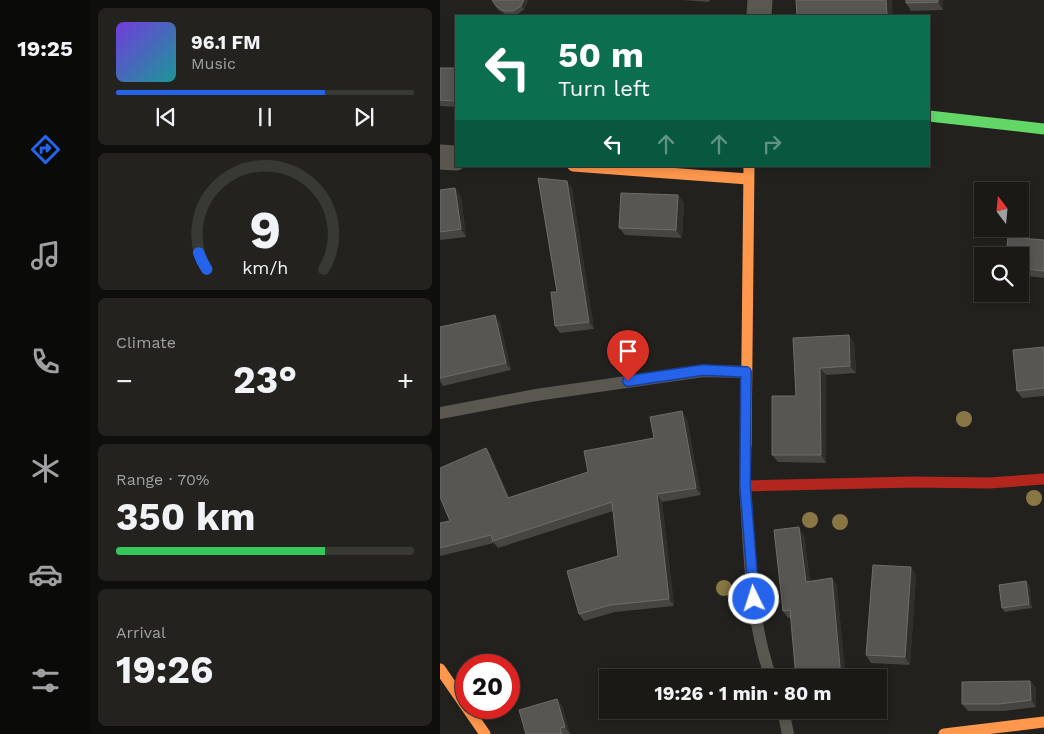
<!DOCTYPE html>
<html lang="en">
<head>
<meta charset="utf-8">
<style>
	:root { --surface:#1a1916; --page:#23221f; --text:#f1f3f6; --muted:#9fa0a1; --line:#383835; --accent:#2563eb }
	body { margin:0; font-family:"Work Sans",sans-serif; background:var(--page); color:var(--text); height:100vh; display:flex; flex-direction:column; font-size:19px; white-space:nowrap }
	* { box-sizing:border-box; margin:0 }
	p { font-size:16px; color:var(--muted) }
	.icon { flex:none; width:28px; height:28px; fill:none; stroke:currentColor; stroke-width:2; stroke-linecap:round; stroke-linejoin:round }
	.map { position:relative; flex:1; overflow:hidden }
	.sheet { display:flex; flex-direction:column; gap:8px; padding:8px; background:#0e0e0c; width:350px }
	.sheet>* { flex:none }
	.banner { position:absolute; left:15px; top:15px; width:475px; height:152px; border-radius:0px; box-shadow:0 2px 8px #0003,0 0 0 1px var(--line); background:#0b6e4f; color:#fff; overflow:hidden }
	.needle { width:32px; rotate:344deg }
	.tools { position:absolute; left:534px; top:182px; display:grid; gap:10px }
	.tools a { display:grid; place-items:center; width:55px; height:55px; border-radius:0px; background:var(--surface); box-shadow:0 2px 8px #0003,0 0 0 1px var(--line); font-size:25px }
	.speed { position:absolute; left:15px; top:654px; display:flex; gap:10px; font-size:25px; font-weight:700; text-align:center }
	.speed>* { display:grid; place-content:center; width:65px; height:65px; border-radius:50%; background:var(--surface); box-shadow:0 2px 8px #0003,0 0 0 1px var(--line); line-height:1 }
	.speed .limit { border:8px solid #d22; background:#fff; color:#111 }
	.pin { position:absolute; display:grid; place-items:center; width:42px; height:42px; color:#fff; margin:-51px -21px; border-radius:50% 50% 50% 0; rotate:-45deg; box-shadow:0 0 5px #0007 }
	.pin .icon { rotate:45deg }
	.me { position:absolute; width:55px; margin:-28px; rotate:356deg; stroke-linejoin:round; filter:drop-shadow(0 0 4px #0008) }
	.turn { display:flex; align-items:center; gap:18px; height:105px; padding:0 20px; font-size:22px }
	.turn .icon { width:65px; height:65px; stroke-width:2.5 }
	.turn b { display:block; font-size:35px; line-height:42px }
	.lanes { display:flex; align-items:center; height:48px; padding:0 20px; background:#0003; justify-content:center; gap:25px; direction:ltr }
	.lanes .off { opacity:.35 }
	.big { font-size:38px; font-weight:700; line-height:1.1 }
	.sheet .tile { flex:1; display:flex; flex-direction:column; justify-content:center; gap:8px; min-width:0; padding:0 18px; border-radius:8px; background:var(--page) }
	.sheet .dial { align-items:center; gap:0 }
	.dial svg { height:130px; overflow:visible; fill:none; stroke:var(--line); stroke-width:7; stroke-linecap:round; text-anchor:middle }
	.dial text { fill:var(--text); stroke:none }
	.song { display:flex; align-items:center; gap:15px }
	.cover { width:60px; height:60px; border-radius:8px; background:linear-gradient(135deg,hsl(260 70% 55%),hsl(180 70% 35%)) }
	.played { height:5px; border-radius:2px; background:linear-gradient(90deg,var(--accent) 70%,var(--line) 70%) }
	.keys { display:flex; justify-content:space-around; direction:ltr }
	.heat { display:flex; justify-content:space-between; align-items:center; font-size:28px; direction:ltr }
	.charge { height:8px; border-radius:4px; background:linear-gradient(90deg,#34c759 70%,var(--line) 0) }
	.trip { position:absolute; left:159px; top:669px; width:288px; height:50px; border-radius:0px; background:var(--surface); box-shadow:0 2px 8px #0003,0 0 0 1px var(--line); font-weight:700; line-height:50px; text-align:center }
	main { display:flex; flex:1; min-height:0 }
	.menu { display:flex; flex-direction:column; width:90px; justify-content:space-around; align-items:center; background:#0a0a09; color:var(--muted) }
	.menu .icon { width:35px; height:35px }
	.menu .current { color:var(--accent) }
	.menu b { font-size:22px; color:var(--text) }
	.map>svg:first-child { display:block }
</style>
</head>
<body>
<main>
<nav class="menu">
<b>19:25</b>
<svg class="icon current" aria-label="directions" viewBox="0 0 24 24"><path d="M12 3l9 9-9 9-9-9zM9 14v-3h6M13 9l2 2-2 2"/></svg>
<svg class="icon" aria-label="music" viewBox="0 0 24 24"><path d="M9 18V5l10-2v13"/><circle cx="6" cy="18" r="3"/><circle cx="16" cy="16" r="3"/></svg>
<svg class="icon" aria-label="phone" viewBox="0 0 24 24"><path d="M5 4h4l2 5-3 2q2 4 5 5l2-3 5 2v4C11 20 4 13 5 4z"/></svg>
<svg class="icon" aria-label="climate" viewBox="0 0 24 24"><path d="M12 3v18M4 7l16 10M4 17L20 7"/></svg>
<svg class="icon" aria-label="car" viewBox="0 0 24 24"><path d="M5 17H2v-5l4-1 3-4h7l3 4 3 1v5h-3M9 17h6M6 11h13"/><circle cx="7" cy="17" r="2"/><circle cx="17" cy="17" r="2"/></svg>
<svg class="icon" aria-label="filters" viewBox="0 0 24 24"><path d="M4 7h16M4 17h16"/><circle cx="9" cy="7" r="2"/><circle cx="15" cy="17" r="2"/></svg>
</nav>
<section class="sheet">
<div class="tile">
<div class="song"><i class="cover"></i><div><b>96.1 FM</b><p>Music</p></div></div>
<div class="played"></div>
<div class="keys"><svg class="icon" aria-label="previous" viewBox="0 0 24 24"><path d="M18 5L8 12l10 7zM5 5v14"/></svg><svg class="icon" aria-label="pause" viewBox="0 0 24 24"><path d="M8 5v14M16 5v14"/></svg><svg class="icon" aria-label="next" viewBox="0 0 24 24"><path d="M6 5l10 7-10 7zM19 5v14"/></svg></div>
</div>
<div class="tile dial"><svg viewBox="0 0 100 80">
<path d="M14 69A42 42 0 1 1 86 69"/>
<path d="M14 69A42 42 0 0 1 9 59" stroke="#2563eb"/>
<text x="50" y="56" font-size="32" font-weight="700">9</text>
<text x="50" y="72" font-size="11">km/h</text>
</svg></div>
<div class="tile"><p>Climate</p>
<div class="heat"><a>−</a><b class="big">23°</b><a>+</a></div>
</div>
<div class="tile"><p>Range · 70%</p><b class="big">350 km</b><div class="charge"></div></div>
<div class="tile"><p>Arrival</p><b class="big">19:26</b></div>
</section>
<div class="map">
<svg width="604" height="734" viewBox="0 0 604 734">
	<rect width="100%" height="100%" fill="#22211d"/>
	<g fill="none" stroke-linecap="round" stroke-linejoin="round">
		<g stroke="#5a5750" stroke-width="12">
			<polyline points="0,413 96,395 263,371 306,372"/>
			<path d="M305 486C310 550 309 616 331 678"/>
			<polyline points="343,710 348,734"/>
		</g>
		<g stroke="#5a5750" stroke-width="25">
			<polyline points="319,16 320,0"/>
			<polyline points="0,157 16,158"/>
		</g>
		<polyline stroke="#63d668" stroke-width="11" points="489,116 604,129"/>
		<g stroke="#ff974d" stroke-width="11">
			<polyline points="133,166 308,179"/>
			<polyline points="306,445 309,166"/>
			<polyline points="0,669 45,734"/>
			<polyline points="504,734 604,722"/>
		</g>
		<polyline stroke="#b3261e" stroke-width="11" points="306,445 305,486 474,482 549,483 604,479"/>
	</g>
	<g fill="#874">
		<circle cx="524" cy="419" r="8"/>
		<circle cx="594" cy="498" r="8"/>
		<circle cx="370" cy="520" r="8"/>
		<circle cx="400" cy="522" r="8"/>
		<circle cx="284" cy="588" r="8"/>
	</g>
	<g fill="#464542">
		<polygon points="52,0 88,0 88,1 84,10 76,15 67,15 58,10"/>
		<polygon points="242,0 270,0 269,2"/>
		<polygon points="466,0 503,0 503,10 471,11 466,3"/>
		<polygon points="0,68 16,68 16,107 0,106"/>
		<polygon points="132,188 154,329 120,333 115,326 117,292"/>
		<polygon points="0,190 21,196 26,237 0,240"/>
		<polygon points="238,195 244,203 242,238 185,235 179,228"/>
		<polygon points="604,240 604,278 580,275 580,256"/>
		<polygon points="60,322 71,370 3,386 0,381 0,327"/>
		<polygon points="353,338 414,342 416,373 386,375 386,463 338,462 332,455 356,396"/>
		<polygon points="604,347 604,396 582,398 577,391"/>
		<polygon points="247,419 261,495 222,502 234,606 175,612 144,621 139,614 178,556 173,511 58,548 54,543 0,556 0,523 10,521 46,448 51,455 69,497 148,472 214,438"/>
		<polygon points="364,535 370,581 392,578 397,586 351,618 348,618 343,611"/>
		<polygon points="476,575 470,665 431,663 426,655"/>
		<polygon points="586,581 589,585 592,608 565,612 562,608"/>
		<polygon points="590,681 596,688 596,707 564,711 528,711 522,704"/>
		<polygon points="117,699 122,706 130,734 86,734"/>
		<polygon points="361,710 402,710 363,713"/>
	</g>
	<g fill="#302f2c">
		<polygon points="84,0 88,0 88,1 84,10 81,6"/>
		<polygon points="446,0 452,0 453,16 447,16"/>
		<polygon points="498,0 503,0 503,10 498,2"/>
		<polygon points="127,181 132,188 154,329 149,322"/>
		<polygon points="15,188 21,196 26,237 21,229"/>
		<polygon points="238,195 244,203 242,238 236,230"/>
		<polygon points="55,315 60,322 71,370 66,363"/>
		<polygon points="409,335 414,342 416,373 410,366"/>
		<polygon points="380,368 386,375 386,463 381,455"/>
		<polygon points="242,411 247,419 261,495 256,488"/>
		<polygon points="46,448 51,455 73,505 68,498"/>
		<polygon points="217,494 222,502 234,606 229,599"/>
		<polygon points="359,527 364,535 371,589 366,582"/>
		<polygon points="471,567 476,575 470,665 465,657"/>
		<polygon points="392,578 397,586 406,678 401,678"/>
		<polygon points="586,581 589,585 592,608 589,604"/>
		<polygon points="590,681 596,688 596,707 591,700"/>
		<polygon points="117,699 122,706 130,734 125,727"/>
	</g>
	<g fill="#575653" stroke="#6e6d69">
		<polygon points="52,0 84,0 81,6 73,11 64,11 56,6"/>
		<polygon points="356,0 446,0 447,16 357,16"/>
		<polygon points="466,0 498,0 498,2 466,3"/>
		<polygon points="0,68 16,68 16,101 0,100"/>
		<polygon points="98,178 127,181 149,322 115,326 111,292 117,292"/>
		<polygon points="15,188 21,229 0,232 0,190"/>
		<polygon points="181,193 238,195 236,230 179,228"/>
		<polygon points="568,237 604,240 604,271 580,268 580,256 566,256"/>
		<polygon points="55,315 66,363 0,378 0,327"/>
		<polygon points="409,335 410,366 380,368 381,455 332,455 332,396 356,396 353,338"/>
		<polygon points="604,347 604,388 577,391 573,350"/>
		<polygon points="242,411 256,488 217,494 229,599 170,605 139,614 127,571 178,556 172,502 53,541 51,535 0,548 0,523 10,521 0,497 0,468 46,448 68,498 148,472 144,451 214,438 210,417"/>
		<polygon points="359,527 366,582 392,578 401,678 356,678 350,610 343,611 334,530"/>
		<polygon points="433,565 471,567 465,657 426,655"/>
		<polygon points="586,581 589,604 562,608 559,585"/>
		<polygon points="590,681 591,700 559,704 522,704 522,682"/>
		<polygon points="117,699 125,727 120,728 122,734 86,734 79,710"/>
	</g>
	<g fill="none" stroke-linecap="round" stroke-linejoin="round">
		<g stroke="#184099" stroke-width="12">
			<polyline id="route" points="188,381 263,370 306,372 305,486 314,599"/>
		</g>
		<use href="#route" stroke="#2563eb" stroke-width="9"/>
	</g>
</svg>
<div class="tools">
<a><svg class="needle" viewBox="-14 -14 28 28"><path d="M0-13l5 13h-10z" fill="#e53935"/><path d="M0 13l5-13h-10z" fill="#9fa0a1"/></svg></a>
<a><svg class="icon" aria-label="search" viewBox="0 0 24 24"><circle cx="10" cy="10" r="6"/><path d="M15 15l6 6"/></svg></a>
</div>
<div class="speed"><div class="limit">20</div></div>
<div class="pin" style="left:188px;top:381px;background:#d93025"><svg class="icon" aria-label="arrive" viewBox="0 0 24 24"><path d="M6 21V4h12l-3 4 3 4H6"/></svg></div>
<svg class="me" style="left:314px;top:599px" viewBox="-20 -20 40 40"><circle r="17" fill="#2563eb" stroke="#fff" stroke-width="3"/><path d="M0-11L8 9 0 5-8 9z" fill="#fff"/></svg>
<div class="trip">19:26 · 1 min · 80 m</div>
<div class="banner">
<div class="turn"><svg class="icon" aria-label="left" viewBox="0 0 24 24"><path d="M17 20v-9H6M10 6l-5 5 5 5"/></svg><div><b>50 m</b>Turn left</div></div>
<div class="lanes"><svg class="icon" aria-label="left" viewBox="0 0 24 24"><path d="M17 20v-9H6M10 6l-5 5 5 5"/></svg><svg class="icon off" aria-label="ahead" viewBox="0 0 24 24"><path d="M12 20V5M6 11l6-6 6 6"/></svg><svg class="icon off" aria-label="ahead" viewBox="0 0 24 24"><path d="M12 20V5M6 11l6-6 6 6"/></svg><svg class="icon off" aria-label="right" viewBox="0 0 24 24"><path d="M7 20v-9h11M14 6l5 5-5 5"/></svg></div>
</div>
</div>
</main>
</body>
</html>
